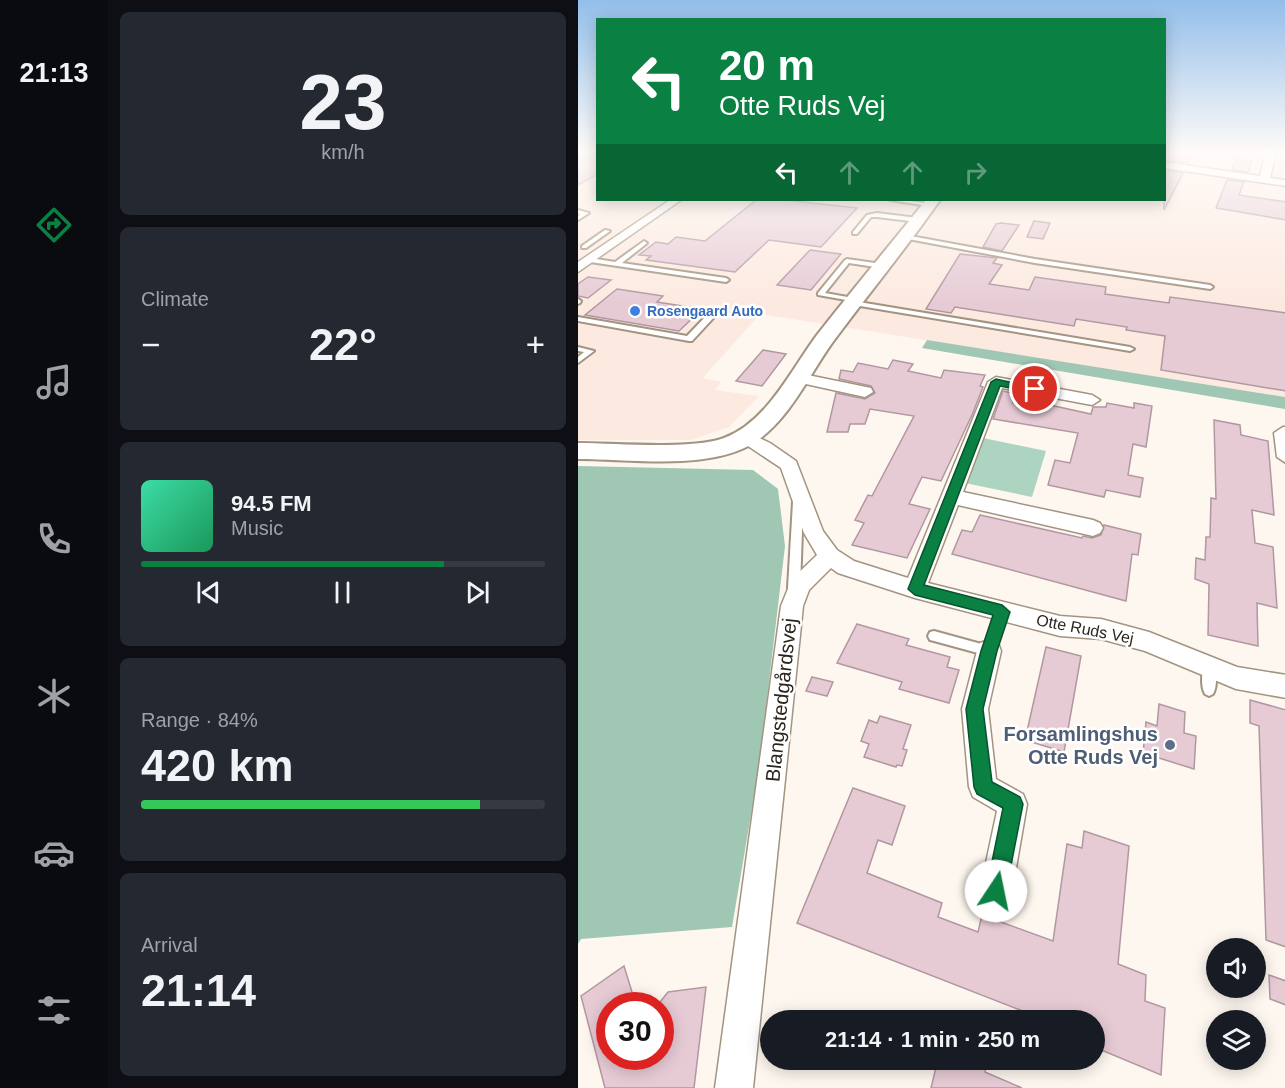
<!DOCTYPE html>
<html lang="en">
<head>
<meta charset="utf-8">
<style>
	:root { --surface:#171b24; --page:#242831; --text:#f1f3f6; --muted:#9ea1a6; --line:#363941; --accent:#0b8043 }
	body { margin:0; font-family:Arial,sans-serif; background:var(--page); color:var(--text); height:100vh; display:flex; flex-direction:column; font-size:22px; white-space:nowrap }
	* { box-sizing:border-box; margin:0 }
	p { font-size:20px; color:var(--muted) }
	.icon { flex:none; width:33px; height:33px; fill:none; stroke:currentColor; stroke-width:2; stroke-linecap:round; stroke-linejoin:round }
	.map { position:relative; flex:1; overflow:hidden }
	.side { display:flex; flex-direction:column; gap:12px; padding:12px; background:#0d0f14; width:470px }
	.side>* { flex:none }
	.banner { position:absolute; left:18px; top:18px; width:570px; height:183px; border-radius:0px; box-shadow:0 3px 15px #0003; background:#0b8043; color:#fff; overflow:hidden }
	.fabs { position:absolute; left:628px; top:938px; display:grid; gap:12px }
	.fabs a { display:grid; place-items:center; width:60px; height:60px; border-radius:50%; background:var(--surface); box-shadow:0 3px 15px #0003; font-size:30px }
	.speed { position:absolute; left:18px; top:992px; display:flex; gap:12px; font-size:30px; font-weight:700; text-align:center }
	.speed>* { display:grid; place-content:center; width:78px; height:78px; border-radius:50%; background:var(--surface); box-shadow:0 3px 15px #0003; line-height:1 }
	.speed .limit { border:9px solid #d22; background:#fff; color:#111 }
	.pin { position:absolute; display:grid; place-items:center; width:51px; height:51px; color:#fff; margin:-26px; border:3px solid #fff; border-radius:50%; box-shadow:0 2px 6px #0007 }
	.me { position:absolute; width:66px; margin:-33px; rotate:11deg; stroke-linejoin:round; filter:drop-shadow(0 0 4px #0008) }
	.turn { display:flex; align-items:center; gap:21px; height:126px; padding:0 24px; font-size:27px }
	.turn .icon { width:78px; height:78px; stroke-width:2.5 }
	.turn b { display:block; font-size:42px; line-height:51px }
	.lanes { display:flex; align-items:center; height:57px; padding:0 24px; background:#0003; justify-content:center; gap:30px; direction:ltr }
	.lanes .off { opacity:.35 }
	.big { font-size:45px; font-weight:800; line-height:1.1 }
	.side .widget { flex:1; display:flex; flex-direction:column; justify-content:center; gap:9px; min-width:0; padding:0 21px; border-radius:9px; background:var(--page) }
	.side .dial { align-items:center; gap:0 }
	.dial b { font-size:78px; line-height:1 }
	.song { display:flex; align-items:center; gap:18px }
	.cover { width:72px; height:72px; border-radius:9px; background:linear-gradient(135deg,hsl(160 70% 55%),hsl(150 70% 35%)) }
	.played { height:6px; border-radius:3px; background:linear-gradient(90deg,var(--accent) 75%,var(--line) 75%) }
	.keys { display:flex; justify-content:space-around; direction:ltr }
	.heat { display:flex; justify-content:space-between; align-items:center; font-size:33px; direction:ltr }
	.charge { height:9px; border-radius:4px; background:linear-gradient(90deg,#34c759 84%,var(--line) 0) }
	.trip { position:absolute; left:182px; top:1010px; width:345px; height:60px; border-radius:30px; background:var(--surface); box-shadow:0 3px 15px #0003; font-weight:800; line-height:60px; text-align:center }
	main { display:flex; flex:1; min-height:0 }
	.menu { display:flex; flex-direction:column; width:108px; justify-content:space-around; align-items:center; background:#090b0e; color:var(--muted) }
	.menu .icon { width:42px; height:42px }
	.menu .selected { color:var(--accent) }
	.menu b { font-size:27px; color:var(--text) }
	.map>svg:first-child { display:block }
</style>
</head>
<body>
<main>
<nav class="menu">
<b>21:13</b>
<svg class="icon selected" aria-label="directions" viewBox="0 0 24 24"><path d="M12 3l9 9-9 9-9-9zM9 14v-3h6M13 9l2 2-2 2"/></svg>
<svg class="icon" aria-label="music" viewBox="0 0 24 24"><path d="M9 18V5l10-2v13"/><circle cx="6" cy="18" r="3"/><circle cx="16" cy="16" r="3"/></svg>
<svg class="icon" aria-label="phone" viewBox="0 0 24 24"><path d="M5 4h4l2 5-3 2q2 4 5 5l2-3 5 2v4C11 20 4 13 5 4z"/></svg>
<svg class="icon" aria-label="climate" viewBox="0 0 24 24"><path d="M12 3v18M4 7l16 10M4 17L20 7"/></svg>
<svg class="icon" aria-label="car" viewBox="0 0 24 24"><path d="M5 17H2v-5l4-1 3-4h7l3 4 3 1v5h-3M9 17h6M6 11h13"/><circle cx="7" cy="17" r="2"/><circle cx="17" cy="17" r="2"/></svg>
<svg class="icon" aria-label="filters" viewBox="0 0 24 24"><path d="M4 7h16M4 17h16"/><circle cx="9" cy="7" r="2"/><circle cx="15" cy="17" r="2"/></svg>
</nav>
<section class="side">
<div class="widget dial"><b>23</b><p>km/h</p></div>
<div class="widget"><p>Climate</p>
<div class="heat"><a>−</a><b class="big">22°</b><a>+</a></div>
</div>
<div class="widget">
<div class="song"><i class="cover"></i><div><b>94.5 FM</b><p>Music</p></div></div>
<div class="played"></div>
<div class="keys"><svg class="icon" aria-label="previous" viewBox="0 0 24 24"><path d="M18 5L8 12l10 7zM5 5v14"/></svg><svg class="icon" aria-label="pause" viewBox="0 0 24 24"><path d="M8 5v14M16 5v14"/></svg><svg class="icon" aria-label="next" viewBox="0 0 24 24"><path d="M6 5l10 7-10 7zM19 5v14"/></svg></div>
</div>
<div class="widget"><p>Range · 84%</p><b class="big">420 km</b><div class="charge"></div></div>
<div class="widget"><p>Arrival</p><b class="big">21:14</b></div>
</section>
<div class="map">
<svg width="708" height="1088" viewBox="0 0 708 1088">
	<rect width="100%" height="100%" fill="#fef7ef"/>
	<g fill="#fceae0">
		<polygon points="0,152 19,152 20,200 586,200 587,167 707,187 707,397 182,314 125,378 143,382 137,390 181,396 151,427 113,440 0,440"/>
		<polygon points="587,152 707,152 707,178 587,160"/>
	</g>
	<polygon fill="#acd4c1" points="405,438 468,451 454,497 387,483"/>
	<g fill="#9fc7b4">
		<polygon points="349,340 707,397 707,409 344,348"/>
		<polygon points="0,466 175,470 200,489 207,546 181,767 154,927 3,939 0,944"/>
	</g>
	<g fill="#e6cbd5" stroke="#b197a1" stroke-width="1.5">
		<polygon points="0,152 20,152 20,174 0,185"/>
		<polygon points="586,152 616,152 610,163 586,160"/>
		<polygon points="658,159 674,161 670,172 654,170"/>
		<polygon points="586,170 605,173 586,210"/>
		<polygon points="649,180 666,182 661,195 708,202 708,220 638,208"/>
		<polygon points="178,200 207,200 279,208 243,247 191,240 157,272 68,260 73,256 61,255 78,242 90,244 98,237 127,241"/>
		<polygon points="456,221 472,223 465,239 449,237"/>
		<polygon points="423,223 441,225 424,251 405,247 418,224"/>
		<polygon points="232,250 263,254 233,290 199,285"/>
		<polygon points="382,254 419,258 415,263 424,265 411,284 451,290 457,277 528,287 527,294 591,303 592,297 708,313 708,391 583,370 587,336 548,330 549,327 498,319 496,326 377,307 373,313 348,309"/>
		<polygon points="10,277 33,280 10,298 0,296 0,284"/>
		<polygon points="39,289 85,296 79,302 124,309 101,331 7,315"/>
		<polygon points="185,350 208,354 184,386 158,381"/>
		<polygon points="315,360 335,364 330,371 363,378 366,370 407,375 402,386 405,387 394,415 363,481 344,477 331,504 352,509 329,558 274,545 286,523 277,520 290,495 294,496 336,416 292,409 287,424 272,424 270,432 249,432 258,393 287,399 297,393 293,386 261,379 263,370 275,372 280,363 310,369"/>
		<polygon points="425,391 438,394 435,403 466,408 467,404 513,414 515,407 528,407 529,403 556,408 556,403 574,406 568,447 555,444 550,475 565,478 562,497 528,490 526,497 470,485 477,460 492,463 500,433 415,419"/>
		<polygon points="636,420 662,425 663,435 690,441 696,515 674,510 677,543 695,547 699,608 679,603 680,646 630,635 631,584 617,579 618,558 627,560 628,537 632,537 633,498 638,499"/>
		<polygon points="402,515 504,538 505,536 514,538 523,535 526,525 563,534 560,555 554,554 548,601 374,554 384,530 394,532"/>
		<polygon points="279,624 331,639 328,645 372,657 369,667 381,670 371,703 321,689 324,682 259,663"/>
		<polygon points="468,647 503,656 486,752 447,740"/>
		<polygon points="234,677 255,682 249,696 228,691"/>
		<polygon points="672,700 708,710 708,947 688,940 681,726 672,723"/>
		<polygon points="581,704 607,712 606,733 618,736 616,769 565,753 568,722 579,726"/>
		<polygon points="302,716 333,725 325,749 329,750 324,766 319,765 318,767 286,757 291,744 283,741 291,720 299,723"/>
		<polygon points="275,788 327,806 314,845 300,840 289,873 364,903 360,917 400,932 404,915 475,941 489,844 504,848 506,831 551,846 540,964 568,975 567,1001 587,1008 583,1075 516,1047 516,1020 459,1020 460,1017 219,923"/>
		<polygon points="46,966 58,1005 32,1005 32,1056 82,1056 82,1002 90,992 128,987 116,1088 27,1088 3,996"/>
		<polygon points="691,975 708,981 708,1005 692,999"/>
		<polygon points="360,1059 409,1059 407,1072 444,1088 353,1088"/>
	</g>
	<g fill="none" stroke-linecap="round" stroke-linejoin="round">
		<g stroke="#a29480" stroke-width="4">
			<g id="lane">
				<polygon points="312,200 325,200 354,204 351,206"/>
				<polygon points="0,210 11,213 0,220 0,216 2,214 0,214"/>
				<polygon points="299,213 340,218 343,220 340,222 299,217 293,217 279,234 275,234 275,232 289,215"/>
				<polygon points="27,230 32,231 8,248 4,248 4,246"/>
				<polygon points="327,235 457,259 632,285 635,287 632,289 457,263 325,238 324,237"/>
				<polygon points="66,241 69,243 68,244 44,263 148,278 151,280 148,282 12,262 9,260 12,258 37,262"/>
				<polygon points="269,259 304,264 307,266 304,268 271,263 247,293 281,299 282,300 281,302 552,347 556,349 552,351 276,305 273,303 274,301 240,295 240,293 267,260"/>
				<polygon points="0,299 3,301 2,303 0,304"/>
				<polygon points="132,312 139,314 114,341 111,341 0,321 0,317 109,336"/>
				<polygon points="0,347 16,351 0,363 0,357 6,352 0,351"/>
				<polygon points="220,498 225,502 222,588 220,591 216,593 212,591 210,588 215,502"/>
				<polygon points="424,606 428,608 430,611 415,655 411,656 356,641 352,640 350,636 352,632 356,631 407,645 418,611 420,608"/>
				<path d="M631 663 635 665C639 673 639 687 635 694L631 696 627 694C623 687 623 673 627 665Z"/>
			</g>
		</g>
		<g stroke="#a29480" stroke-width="3">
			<g id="street">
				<polygon points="688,152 698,152 692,178 708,180 708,186 586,168 586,162 682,176"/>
				<polygon points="92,200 103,200 0,272 0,262"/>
				<polygon points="220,373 293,388 295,392 287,397 214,381 212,378 214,375"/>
				<polygon points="418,377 514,395 522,400 514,405 424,388 385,492 515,520 522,523 525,528 522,533 515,536 380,505 350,583 482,616 523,619 571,632 659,667 708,675 708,698 658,689 567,651 523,639 482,636 337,598 260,573 253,568 231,590 225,606 175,1088 137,1088 203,606 214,579 239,555 226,533 203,468 158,438 161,434 173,434 192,443 218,461 245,531 259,550 276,561 330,578 410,382"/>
				<polygon points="705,427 708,427 708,463 699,457 696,433"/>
				<polygon points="411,640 420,643 423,651 410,709 418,779 445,794 449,804 434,891 429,902 418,907 407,902 402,891 419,811 395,797 391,787 384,709 399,651 402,643"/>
			</g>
		</g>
		<g stroke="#a29480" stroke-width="4">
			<path id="secondary" d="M348 200H362C329 247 292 292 257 339 230 375 208 430 164 449 118 469 49 459 0 459V443C37 443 113 450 146 438 189 422 213 370 239 335 275 289 312 245 348 200Z"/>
		</g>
		<use href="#lane" fill="#fff" fill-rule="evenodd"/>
		<use href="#street" fill="#fff" fill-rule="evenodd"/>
		<use href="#secondary" fill="#fff" fill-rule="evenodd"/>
	</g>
	<linearGradient id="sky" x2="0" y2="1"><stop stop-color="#93beea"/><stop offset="0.5" stop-color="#fffbf8"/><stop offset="1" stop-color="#fffbf8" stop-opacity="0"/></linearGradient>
	<rect width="708" height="305" fill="url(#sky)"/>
	<polygon fill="#0b8043" stroke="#07532c" stroke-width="1.5" points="418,379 462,389 457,393 422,386 346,585 424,605 432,612 419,651 405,709 414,782 442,797 445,804 428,891 425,898 418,901 411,898 408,891 425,808 399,794 396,787 388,709 403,651 415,615 337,595 330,589 413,382"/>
	<circle fill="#3f7fe0" stroke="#fff" stroke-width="2" cx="57" cy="311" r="6"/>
	<circle fill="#5c6f8a" stroke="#fff" stroke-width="2" cx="592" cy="745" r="6"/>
	<g text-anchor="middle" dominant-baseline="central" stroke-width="5" stroke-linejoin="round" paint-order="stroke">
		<g font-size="14" font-weight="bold" fill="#366cbe" stroke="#fff" text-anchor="start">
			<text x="69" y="311">Rosengaard Auto</text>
		</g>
		<g font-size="16" fill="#2b251d" stroke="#fff">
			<text transform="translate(507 629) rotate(11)">Otte Ruds Vej</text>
		</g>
		<g font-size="20" fill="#2b251d" stroke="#fff">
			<text transform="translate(203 700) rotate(-84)">Blangstedgårdsvej</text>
		</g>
		<g font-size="20" font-weight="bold" fill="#4e5e75" stroke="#fff" text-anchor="end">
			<text x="580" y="734">Forsamlingshus<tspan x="580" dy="23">Otte Ruds Vej</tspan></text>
		</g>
	</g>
</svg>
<div class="fabs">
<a><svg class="icon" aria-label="sound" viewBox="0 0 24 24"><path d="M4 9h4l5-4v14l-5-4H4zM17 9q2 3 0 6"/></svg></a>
<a><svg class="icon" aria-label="layers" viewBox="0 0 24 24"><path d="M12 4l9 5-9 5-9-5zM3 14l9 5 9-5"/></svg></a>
</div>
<div class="speed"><div class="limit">30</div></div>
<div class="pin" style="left:457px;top:389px;background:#d93025"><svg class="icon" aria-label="arrive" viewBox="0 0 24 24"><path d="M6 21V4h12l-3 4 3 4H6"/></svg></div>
<svg class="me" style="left:418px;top:891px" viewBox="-20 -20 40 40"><circle r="19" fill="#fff"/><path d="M0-13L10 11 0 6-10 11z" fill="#0b8043"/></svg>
<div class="trip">21:14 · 1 min · 250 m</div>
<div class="banner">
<div class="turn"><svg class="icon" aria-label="left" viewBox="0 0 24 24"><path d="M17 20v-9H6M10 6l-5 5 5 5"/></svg><div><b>20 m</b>Otte Ruds Vej</div></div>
<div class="lanes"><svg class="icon" aria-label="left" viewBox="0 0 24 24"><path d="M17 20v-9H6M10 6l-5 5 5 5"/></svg><svg class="icon off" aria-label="ahead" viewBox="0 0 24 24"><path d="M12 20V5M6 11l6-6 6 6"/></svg><svg class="icon off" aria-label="ahead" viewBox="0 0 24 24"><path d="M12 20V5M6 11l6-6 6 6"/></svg><svg class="icon off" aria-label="right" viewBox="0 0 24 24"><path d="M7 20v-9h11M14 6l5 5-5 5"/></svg></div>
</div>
</div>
</main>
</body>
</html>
